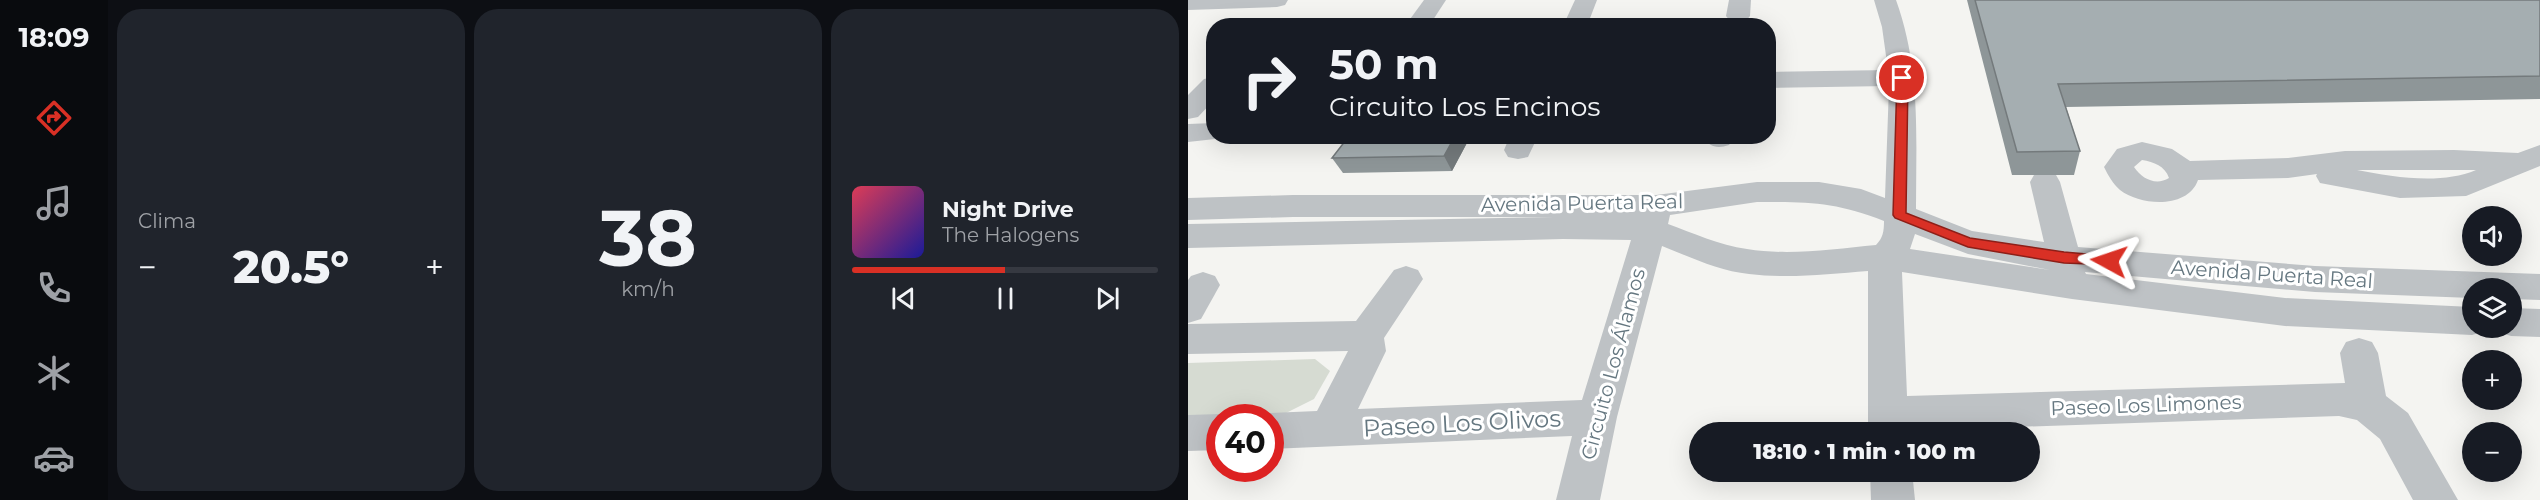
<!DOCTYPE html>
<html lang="es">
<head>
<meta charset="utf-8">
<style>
	:root { --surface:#171b24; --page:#20242c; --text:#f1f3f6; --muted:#9ea1a6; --line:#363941; --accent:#d93025 }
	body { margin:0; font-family:Montserrat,sans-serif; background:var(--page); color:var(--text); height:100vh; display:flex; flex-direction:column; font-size:22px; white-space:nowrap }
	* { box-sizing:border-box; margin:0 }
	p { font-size:20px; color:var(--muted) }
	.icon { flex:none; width:33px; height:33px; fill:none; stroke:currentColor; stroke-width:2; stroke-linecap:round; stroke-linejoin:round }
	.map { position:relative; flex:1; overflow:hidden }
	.details { display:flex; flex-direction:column; gap:9px; padding:9px; background:#0d0f14; width:1080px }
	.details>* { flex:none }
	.guide { position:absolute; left:18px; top:18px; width:570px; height:126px; border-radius:24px; box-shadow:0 6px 24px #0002; background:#171b24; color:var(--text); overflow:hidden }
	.fabs { position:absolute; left:1274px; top:206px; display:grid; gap:12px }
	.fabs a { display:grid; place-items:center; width:60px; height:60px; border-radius:50%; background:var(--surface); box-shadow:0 6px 24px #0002; font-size:30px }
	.speed { position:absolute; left:18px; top:404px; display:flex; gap:12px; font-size:30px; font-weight:700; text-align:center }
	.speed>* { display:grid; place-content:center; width:78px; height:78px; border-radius:50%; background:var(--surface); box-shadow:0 6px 24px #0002; line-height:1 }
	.speed .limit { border:9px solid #d22; background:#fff; color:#111 }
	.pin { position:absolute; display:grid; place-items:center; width:51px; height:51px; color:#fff; margin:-26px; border:3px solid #fff; border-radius:50%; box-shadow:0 2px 6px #0007 }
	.me { position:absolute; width:66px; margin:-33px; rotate:275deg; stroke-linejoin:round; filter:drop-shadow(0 0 4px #0008) }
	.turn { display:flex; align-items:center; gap:21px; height:126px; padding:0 24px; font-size:27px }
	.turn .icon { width:78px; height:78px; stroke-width:2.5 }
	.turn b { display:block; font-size:42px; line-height:51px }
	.big { font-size:45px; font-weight:800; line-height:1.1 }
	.details .widget { flex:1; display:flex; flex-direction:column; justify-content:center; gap:9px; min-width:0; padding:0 21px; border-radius:24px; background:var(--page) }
	.details .dial { align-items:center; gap:0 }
	.dial b { font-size:78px; line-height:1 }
	.song { display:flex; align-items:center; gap:18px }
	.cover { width:72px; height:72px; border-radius:9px; background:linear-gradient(135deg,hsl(350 70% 55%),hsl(240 70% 35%)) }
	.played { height:6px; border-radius:3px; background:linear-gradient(90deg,var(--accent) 50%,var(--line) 50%) }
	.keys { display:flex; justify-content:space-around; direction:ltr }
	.heat { display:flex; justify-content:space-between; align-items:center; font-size:33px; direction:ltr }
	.details .tiles { flex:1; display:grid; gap:9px; grid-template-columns:repeat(3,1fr) }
	.trip { position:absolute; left:501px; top:422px; width:351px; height:60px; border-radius:30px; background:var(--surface); box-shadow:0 6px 24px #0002; font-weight:800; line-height:60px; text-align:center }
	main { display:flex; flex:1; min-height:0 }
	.tab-bar { display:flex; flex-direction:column; width:108px; justify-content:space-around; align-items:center; background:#090b0e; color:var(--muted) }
	.tab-bar .icon { width:42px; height:42px }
	.tab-bar .on { color:var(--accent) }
	.tab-bar b { font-size:27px; color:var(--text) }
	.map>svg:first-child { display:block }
</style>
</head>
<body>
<main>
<nav class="tab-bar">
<b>18:09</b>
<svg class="icon on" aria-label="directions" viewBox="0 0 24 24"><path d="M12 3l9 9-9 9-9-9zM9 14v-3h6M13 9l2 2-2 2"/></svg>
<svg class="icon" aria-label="music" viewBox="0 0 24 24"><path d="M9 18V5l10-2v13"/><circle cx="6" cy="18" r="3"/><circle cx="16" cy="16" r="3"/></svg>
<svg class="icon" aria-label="phone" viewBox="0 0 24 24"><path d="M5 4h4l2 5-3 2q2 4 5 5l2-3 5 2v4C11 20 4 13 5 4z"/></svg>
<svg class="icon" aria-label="climate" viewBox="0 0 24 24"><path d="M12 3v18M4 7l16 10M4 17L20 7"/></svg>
<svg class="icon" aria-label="car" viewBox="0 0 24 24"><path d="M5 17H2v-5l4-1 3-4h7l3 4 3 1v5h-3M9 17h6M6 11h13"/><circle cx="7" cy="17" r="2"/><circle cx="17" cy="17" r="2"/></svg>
</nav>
<section class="details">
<div class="tiles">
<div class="widget"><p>Clima</p>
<div class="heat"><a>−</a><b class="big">20.5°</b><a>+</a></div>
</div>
<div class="widget dial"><b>38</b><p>km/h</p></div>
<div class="widget">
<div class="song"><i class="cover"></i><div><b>Night Drive</b><p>The Halogens</p></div></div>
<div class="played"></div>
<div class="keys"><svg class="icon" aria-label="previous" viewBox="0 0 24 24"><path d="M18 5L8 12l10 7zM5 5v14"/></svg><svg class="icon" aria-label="pause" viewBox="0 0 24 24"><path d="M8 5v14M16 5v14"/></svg><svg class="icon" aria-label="next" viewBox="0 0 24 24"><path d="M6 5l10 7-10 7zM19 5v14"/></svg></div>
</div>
</div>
</section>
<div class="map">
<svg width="1352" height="500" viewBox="0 0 1352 500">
	<rect width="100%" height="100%" fill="#f4f4f1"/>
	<polygon fill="#d6dbd2" points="127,359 142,371 126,399 92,416 0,419 0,363"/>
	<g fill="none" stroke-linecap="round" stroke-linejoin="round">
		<g fill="#bec2c5" fill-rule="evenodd">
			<polygon points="0,0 100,0 97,5 89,7 0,10"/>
			<polygon points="236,0 258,0 241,26 217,26"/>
			<polygon points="387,0 409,0 399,26 375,26"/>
			<polygon points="541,0 563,0 562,16 558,21 550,23 542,21 538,16"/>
			<path d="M686 0H708C733 69 728 137 728 209L784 231 856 242 842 182 846 175 857 172 868 175 872 182 890 247 1127 266 1352 274V300L1323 299V288H1284V298L1127 292 897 272 898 274 1097 298 1284 307V327H1299L1297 331 1284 335 1097 326 884 299 714 272 719 396 1157 383 1152 353 1158 342 1171 338 1184 342 1190 353 1198 396 1220 413 1270 500H1225L1192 439 1169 420 1151 416 680 432V271C641 274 601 279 561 274 531 271 502 257 474 246L429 417 412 500H368L384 436 82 449V417H71L82 413 129 411 160 351 0 354V324L168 321 206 270 218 266 230 270 235 279 196 338 198 351 170 409 394 400 443 240 375 239 0 248V224L366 217H105L0 220V198L105 195H468L569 182H631L673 189 697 198 701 86 580 88V72L700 70 694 27ZM569 202C620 202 648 202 696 221 696 231 695 238 688 245 646 249 601 256 559 249 531 245 505 233 480 224L482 215ZM727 234 780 254 862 270 722 249Z"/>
			<polygon points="26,77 26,100 10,117 0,119 0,95 16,79"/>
			<polygon points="26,123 26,136 37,136 36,138 0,142 0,124"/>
			<polygon points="322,136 350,136 340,157 330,159 320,157 316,150"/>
			<path d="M514 136H544L545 139 541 145C529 149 521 147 514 136Z"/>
			<path d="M954 142 984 149 1002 161 1100 158 1157 151 1266 150 1330 153 1352 145V166L1278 196 1212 198 1132 183 1128 176 1129 174 1100 178 1010 180C1000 209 953 206 932 190 925 184 920 175 916 167L929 149ZM954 160C966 162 977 166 981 178 968 186 954 179 946 167ZM1169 170H1288C1253 185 1205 177 1169 170Z"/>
			<polygon points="15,272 27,276 32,285 13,319 0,323 0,280 3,276"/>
			<polygon points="1323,308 1352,309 1352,337 1323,336 1310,332 1308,327 1323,327"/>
			<polygon points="32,414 41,417 32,417 32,450 0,451 0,415"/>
			<polygon points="682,471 724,471 727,500 683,500"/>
		</g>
	</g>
	<g fill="#8e9698">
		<polygon points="779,0 1352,0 1352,99 878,107 892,151 886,175 824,175"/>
		<polygon points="280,141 264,171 155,173 144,158"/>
	</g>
	<polygon fill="#747a7c" points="267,136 278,136 280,141 264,171 256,156"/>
	<g fill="#a5aeb1" stroke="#747a7c" stroke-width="1.5">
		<polygon points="787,0 1352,0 1352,76 870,84 892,151 829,152"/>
		<polygon points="161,136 267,136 256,156 144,158"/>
	</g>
	<polygon fill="#d93025" stroke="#8d1f18" stroke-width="1.5" points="714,74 720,78 718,213 782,238 876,252 921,256 928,261 926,265 876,263 780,247 707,218 705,215 709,78"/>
	<g text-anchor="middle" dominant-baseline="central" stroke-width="6" stroke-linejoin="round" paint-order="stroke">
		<g font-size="20" fill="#657780" stroke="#fff">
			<text transform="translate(394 203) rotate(-1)">Avenida Puerta Real</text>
			<text transform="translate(1084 274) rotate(4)">Avenida Puerta Real</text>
			<text transform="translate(425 364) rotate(-75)">Circuito Los Álamos</text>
			<text transform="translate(958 405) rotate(-2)">Paseo Los Limones</text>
		</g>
		<g font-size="24" fill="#657780" stroke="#fff">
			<text transform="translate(274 423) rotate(-3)">Paseo Los Olivos</text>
		</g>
	</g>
</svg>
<div class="fabs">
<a><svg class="icon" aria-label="sound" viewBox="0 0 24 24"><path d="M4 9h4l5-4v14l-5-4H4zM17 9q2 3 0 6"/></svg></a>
<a><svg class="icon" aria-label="layers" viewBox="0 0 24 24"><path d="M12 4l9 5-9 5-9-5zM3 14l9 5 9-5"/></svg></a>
<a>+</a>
<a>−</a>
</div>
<div class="speed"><div class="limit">40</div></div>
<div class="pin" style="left:714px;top:78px;background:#d93025"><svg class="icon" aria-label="arrive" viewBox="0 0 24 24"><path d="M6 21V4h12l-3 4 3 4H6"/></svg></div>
<svg class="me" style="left:921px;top:261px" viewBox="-20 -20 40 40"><path d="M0-17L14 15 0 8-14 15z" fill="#d93025" stroke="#fff" stroke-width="4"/></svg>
<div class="trip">18:10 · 1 min · 100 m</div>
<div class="guide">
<div class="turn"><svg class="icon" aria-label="right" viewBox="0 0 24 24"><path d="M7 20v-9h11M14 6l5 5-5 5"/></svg><div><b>50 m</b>Circuito Los Encinos</div></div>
</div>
</div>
</main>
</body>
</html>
